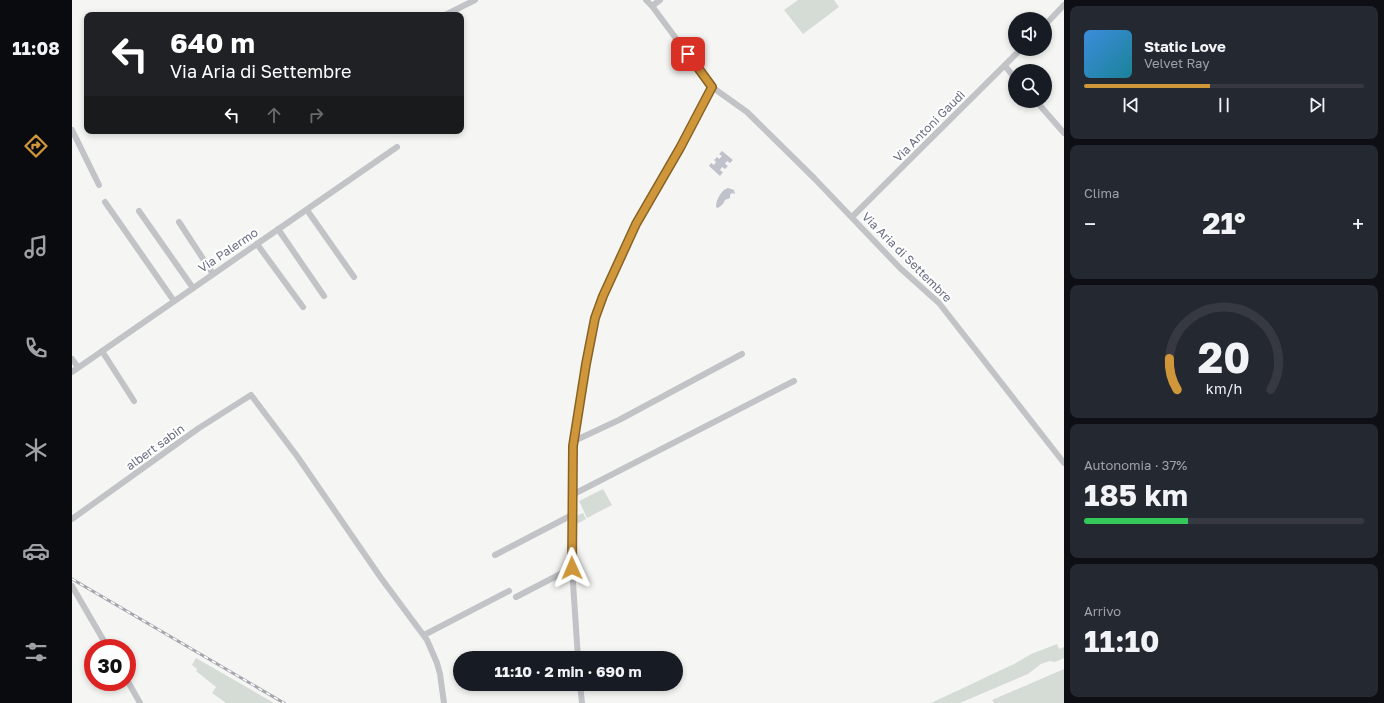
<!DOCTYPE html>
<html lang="it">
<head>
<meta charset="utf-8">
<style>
	:root { --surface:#171b24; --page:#242831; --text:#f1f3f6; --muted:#9ea1a6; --line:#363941; --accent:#cf963a }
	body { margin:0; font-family:"Golos Text",sans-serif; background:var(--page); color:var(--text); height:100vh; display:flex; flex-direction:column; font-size:15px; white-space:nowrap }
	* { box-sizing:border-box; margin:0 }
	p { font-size:13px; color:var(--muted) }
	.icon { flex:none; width:22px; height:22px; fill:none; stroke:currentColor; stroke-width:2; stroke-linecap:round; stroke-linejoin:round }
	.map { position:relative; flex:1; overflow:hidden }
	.side { display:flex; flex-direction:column; gap:6px; padding:6px; background:#0d0f14; width:320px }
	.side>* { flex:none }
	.top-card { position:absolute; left:12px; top:12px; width:380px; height:122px; border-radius:8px; box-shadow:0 2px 6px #0003; background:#202124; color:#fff; overflow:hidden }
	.controls { position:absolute; left:936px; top:12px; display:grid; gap:8px }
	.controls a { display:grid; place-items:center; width:44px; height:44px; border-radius:50%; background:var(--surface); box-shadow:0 2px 6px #0003; font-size:20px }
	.speed { position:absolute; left:12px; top:639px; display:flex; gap:8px; font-size:20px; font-weight:700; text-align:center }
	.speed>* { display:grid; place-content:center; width:52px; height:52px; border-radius:50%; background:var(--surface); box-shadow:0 2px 6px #0003; line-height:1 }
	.speed .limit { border:6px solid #d22; background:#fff; color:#111 }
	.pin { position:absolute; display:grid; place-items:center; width:34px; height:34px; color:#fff; margin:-17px; border-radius:8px; box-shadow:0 2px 6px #0006 }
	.me { position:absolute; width:44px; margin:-22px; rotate:359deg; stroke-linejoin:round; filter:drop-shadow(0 0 3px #0008) }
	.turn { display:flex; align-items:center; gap:14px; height:84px; padding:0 20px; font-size:18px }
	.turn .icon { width:52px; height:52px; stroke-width:2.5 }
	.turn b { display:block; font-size:28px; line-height:34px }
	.lanes { display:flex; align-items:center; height:38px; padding:0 20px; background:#0003; justify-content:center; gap:20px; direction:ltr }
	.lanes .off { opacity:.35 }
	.big { font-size:30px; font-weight:700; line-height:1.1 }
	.side .widget { flex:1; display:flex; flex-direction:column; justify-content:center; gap:6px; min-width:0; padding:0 14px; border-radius:8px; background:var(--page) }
	.side .dial { align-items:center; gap:0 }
	.dial svg { height:104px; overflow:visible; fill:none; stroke:var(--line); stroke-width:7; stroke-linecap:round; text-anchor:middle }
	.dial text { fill:var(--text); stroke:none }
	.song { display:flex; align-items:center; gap:12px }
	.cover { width:48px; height:48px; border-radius:6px; background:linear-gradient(135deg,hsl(210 70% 55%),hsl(190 70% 35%)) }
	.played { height:4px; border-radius:2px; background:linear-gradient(90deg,var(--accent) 45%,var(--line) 45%) }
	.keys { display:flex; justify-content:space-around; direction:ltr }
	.heat { display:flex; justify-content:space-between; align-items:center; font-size:22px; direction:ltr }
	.charge { height:6px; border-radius:3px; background:linear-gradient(90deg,#34c759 37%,var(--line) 0) }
	.trip { position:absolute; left:381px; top:651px; width:230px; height:40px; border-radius:20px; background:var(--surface); box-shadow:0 2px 6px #0003; font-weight:700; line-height:40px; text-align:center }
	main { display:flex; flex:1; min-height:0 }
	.tabs { display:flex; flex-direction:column; width:72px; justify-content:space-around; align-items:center; background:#090b0e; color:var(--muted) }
	.tabs .icon { width:28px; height:28px }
	.tabs .active { color:var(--accent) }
	.tabs b { font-size:18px; color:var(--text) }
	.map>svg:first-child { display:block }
</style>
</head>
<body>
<main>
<nav class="tabs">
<b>11:08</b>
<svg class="icon active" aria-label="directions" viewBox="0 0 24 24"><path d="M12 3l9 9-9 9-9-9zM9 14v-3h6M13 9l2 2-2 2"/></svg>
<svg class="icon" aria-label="music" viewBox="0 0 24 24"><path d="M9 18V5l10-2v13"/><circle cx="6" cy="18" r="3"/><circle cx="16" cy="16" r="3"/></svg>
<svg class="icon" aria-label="phone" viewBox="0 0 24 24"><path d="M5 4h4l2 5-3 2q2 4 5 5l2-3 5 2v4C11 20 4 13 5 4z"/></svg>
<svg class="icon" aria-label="climate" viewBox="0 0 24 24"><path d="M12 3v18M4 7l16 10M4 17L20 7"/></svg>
<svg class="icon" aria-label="car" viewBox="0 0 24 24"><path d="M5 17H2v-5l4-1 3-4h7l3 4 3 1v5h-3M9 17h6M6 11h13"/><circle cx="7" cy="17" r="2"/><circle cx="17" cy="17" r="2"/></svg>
<svg class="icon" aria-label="filters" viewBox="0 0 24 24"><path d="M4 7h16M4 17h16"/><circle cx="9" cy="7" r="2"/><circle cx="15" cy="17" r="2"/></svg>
</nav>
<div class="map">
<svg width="992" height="703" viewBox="0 0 992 703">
	<rect width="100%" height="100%" fill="#f5f6f3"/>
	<g fill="#d5dcd6">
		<polygon points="726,0 762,0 767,7 731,34 712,10"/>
		<polygon points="531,489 540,505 515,518 507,501"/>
		<polygon points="511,513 514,519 503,525 504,516"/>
		<polygon points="985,644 987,649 992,647 992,658 983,662 978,661 969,664 956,674 888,703 859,703 942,664 959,654"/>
		<polygon points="124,658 202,703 154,703 140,693 144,687 124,671 125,669 120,665"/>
		<polygon points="992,669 992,703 922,703 920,700"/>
	</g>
	<g fill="#bfc2cb">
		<polygon points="650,151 661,160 658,163 655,161 653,164 656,166 653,169 650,167 648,170 651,172 648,176 637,166 639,163 642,165 644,162 642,160 645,157 647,159 650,156 647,154"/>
		<path d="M656 188 662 190 663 194 660 193 658 195V198L653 200 651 204 646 208 644 207C644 200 649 190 656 188Z"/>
	</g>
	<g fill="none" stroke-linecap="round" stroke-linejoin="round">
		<g stroke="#c2c3c7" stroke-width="6">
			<polyline points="574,0 580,6 640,87 675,112 742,178 828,268 867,303 992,463"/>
			<polyline points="580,6 588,0"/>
			<polyline points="373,15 403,0"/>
			<polyline points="973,25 992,5"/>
			<polyline points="933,66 943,78"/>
			<polyline points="964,101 992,133"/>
			<polyline points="0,130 27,185"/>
			<polyline points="33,202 102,301"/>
			<polyline points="235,210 282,277"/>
			<polyline points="67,211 121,288"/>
			<polyline points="780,217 949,49"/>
			<polyline points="107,222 141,274"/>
			<polyline points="206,229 252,296"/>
			<polyline points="185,244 231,307"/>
			<polyline points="30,351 62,401"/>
			<polyline points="0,359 6,367"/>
			<polyline points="0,372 325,147"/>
			<polyline points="502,441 547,420 670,354"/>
			<polyline points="500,495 722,381"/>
			<polyline points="0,519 127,428 179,395 225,456 309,578 355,640 365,663 368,674 372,703"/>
			<polyline points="423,555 500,515"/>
			<polyline points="0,586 36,648"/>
			<polyline points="444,597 500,568"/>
			<polyline points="352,635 437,591"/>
			<polyline points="506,658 500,568 501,446 514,364 523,318 531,296 564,224 608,148 640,87"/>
			<polyline points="55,680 68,703"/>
			<polyline points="508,684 510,703"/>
		</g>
		<g stroke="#a5a6ad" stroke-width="3">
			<polyline id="rail" points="0,579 212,703"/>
		</g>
		<use href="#rail" stroke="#fff" stroke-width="1.5" stroke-dasharray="4.5" stroke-linecap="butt"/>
	</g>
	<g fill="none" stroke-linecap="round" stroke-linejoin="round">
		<g stroke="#876226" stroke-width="10">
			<polyline id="route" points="500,568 501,446 514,364 523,318 531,296 564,224 608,148 640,87 616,54"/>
		</g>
		<use href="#route" stroke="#cf963a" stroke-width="7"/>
	</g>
	<g text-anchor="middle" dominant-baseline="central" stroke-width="4" stroke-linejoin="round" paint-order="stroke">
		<g font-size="12" fill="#686c80" stroke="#fff">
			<text transform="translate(857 126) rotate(-45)">Via Antoni Gaudì</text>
			<text transform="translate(156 250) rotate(-34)">Via Palermo</text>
			<text transform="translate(835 257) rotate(45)">Via Aria di Settembre</text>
			<text transform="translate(83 447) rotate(-36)">albert sabin</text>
		</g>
	</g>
</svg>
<div class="controls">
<a><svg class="icon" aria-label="sound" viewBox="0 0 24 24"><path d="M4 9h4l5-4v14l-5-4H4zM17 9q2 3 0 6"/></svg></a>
<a><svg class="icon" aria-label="search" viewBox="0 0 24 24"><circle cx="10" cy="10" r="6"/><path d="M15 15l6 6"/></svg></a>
</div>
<div class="speed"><div class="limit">30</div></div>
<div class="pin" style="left:616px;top:54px;background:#d93025"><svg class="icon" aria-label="arrive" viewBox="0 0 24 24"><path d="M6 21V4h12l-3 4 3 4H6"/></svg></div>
<svg class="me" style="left:500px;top:568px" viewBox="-20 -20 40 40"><path d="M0-17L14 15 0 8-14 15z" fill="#cf963a" stroke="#fff" stroke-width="4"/></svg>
<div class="trip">11:10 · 2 min · 690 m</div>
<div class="top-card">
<div class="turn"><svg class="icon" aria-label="left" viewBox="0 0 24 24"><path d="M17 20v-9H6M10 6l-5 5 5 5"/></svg><div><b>640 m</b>Via Aria di Settembre</div></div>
<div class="lanes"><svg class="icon" aria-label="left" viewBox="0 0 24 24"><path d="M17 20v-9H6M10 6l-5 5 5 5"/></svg><svg class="icon off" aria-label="ahead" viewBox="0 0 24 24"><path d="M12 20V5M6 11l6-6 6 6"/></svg><svg class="icon off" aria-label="right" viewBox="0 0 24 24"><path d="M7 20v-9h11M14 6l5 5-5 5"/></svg></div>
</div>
</div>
<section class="side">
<div class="widget">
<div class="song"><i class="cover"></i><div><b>Static Love</b><p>Velvet Ray</p></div></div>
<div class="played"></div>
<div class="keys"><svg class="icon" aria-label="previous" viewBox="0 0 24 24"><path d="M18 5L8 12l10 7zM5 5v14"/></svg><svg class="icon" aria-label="pause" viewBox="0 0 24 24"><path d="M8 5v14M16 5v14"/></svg><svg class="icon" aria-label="next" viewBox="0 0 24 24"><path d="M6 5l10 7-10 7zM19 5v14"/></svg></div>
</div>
<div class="widget"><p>Clima</p>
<div class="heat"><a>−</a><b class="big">21°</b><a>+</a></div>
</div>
<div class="widget dial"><svg viewBox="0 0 100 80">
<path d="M14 69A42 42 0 1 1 86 69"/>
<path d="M14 69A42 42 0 0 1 8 45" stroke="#cf963a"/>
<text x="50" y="56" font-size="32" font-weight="700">20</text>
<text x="50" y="72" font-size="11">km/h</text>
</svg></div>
<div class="widget"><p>Autonomia · 37%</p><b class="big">185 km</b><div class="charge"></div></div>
<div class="widget"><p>Arrivo</p><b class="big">11:10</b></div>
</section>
</main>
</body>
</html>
